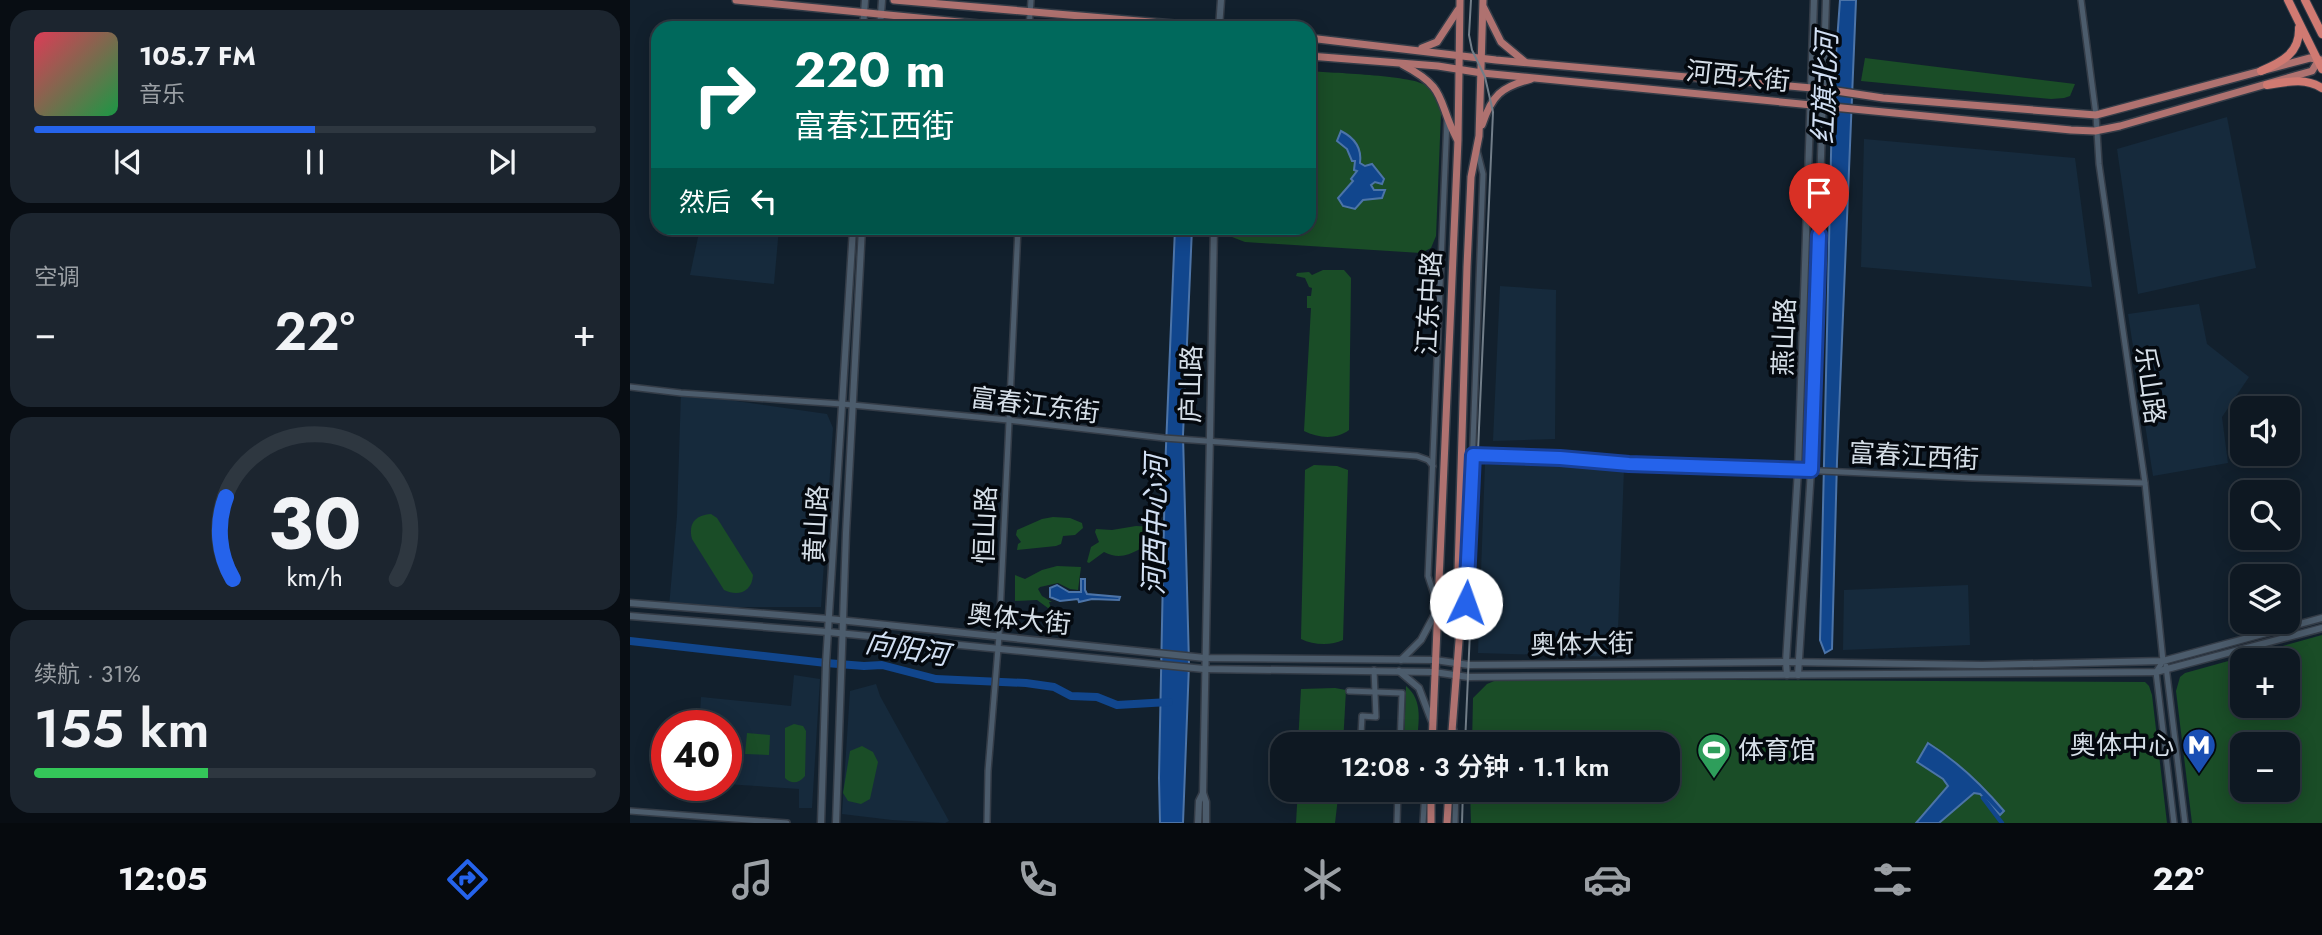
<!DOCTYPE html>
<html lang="zh">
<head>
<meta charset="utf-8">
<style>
	:root { --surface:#0e1822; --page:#1c252f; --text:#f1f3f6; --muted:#9ba0a5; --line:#2e3740; --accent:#2563eb }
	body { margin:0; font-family:Jost,"Noto Sans SC",sans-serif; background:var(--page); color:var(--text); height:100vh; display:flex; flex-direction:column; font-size:26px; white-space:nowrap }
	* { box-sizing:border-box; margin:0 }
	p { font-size:23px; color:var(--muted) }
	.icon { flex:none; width:38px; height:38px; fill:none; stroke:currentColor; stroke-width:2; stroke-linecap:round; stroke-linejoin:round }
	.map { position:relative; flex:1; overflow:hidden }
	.drawer { display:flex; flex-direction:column; gap:10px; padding:10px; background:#080d13; width:630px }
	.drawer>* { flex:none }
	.banner { position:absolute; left:21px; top:21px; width:665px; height:214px; border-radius:21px; box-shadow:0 4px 18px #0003,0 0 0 2px var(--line); background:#00695c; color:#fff; overflow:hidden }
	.buttons { position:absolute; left:1600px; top:396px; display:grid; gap:14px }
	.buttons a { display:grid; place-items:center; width:70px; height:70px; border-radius:14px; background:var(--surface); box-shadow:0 4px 18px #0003,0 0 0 2px var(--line); font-size:35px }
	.speed { position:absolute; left:21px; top:710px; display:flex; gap:14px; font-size:35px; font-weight:700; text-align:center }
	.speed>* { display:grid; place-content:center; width:91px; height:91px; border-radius:50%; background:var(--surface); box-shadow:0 4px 18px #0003,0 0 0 2px var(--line); line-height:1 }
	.speed .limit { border:10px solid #d22; background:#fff; color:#111 }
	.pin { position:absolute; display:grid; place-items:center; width:60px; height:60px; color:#fff; margin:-72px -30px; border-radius:50% 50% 50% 0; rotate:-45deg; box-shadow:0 0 7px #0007 }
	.pin .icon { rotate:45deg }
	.me { position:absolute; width:77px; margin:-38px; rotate:3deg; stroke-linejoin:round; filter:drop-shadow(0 0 5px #0008) }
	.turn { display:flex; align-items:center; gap:24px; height:147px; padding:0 28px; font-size:32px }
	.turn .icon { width:91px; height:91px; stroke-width:2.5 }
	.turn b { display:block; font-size:49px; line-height:60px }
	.then { display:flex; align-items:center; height:66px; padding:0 28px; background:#0003; gap:14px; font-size:26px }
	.big { font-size:52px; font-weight:600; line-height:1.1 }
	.drawer .card { flex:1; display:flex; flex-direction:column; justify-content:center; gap:10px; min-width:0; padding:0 24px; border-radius:21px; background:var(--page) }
	.drawer .dial { align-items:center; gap:0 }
	.dial svg { height:182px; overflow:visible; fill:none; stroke:var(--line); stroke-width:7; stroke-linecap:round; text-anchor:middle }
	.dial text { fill:var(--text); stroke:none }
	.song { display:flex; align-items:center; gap:21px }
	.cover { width:84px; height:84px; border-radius:10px; background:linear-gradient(135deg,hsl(350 70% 55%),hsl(140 70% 35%)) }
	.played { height:7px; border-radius:4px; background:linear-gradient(90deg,var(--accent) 50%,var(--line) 50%) }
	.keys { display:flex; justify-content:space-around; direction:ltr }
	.heat { display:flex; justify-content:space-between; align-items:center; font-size:38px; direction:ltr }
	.charge { height:10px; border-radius:5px; background:linear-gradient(90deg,#34c759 31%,var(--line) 0) }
	.trip { position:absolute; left:640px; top:732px; width:410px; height:70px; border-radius:21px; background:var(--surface); box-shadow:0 4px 18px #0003,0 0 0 2px var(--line); font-weight:600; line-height:70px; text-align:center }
	.dock { display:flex; height:112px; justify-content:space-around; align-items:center; background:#060a0e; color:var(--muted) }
	.dock .icon { width:49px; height:49px }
	.dock .on { color:var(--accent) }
	.dock b { font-size:32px; color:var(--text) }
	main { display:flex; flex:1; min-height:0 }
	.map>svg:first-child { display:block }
</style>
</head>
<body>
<main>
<section class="drawer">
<div class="card">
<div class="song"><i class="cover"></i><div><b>105.7 FM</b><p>音乐</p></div></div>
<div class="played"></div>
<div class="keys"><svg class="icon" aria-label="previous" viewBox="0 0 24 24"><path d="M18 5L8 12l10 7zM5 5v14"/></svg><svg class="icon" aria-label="pause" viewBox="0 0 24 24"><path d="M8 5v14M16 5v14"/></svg><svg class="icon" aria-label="next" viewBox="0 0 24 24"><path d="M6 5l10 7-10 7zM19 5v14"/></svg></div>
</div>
<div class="card"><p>空调</p>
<div class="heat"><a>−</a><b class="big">22°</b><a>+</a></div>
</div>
<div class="card dial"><svg viewBox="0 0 100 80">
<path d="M14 69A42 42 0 1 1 86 69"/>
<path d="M14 69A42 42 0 0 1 11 33" stroke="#2563eb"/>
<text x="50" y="56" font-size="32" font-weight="700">30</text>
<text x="50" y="72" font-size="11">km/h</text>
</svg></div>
<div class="card"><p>续航 · 31%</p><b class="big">155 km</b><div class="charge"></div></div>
</section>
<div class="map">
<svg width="1692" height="823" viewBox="0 0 1692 823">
	<rect width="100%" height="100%" fill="#12202d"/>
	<g fill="#162a3c">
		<polygon points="1597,117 1626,268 1508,294 1487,149"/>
		<polygon points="1234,139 1445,158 1462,287 1231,267"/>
		<polygon points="70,228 149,228 144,284 60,275"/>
		<polygon points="870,286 926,290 925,439 863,441"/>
		<polygon points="1569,304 1577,344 1619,377 1592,417 1598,463 1523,476 1498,314"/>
		<polygon points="51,393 197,414 203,428 191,607 39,607 47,516"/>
		<polygon points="855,464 994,468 987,657 848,653"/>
		<polygon points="1338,585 1340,645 1213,650 1214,590"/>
		<polygon points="164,675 190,679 182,808 169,808 169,789 96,784 96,726 69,726 71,697 161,706"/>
		<polygon points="246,684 250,696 319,821 315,823 262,820 212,814 220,691"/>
	</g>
	<g fill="#1a4d27" fill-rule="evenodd">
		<polygon points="1235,58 1445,84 1440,96 1434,98 1421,99 1231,81"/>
		<path d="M679 71C701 73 780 75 795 85 806 92 809 101 811 113L806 236 801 248 791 253 615 242 602 237 598 228H679Z"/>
		<path d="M693 270H714L721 278 719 430C706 440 688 438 674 431L681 308H677V296H681L682 288 679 287 675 278 666 276 667 273 679 272 682 275Z"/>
		<path d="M684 465 707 466 718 470 713 640C701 646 683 645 671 639L675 470Z"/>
		<path d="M81 514 87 518 123 575C122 592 108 597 94 590L62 539C58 524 65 515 81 514Z"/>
		<polygon points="423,517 440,518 452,523 453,528 445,535 433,536 431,544 426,546 387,550 388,544 391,542 386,535 387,530 412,519"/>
		<path d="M506 526 528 527 529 543C508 545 497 564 474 552L459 563 457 562 461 547 469 542 465 532 466 529 482 530Z"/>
		<polygon points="427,566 451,567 448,590 440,589 428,583 410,587 408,589 412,596 422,602 419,602 422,611 407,600 385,601 385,575 395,579 412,570"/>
		<path d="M1692 635V823H1562L1546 691 1550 677 1555 673ZM1612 660H1657V705H1612ZM1612 744H1657V789H1612Z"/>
		<polygon points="869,679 1515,682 1519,686 1522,695 1537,823 841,823 840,789 1038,789 1038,744 842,744 843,698 857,684"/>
		<path d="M776 686C794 701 788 723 787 744H774Z"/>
		<polygon points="705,688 716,690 713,744 668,744 671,689"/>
		<path d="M164 724 173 726 176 731 175 776C169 783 162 785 155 778V728Z"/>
		<polygon points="117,733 140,735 139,755 115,754"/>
		<polygon points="232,746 243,752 248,762 240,799 231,804 218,801 213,793 220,751"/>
		<polygon points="668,789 709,789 705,823 666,823"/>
	</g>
	<g fill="#11468d" stroke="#4c74a8" stroke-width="2">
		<polygon points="1210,0 1226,0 1207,461 1202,649 1195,653 1190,640 1202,111"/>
		<path d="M711 131C725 138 732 148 730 163L735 166 742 164 754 179 752 184 745 182 741 185 744 190H755L752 198 733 200 725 209 713 206 708 198 723 181 721 179 727 171 724 170 725 161H722L717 149 707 141Z"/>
		<polygon points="545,228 562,228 553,435 559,664 553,823 530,823 529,778 535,471"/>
		<polygon points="451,579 455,579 455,590 457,594 490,597 489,600 462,599 449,602 448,599 430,601 420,597 420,588 427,585 439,592 451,592"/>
		<path d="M1298 743C1327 761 1352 785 1374 811L1370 815 1350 794 1344 793 1309 823H1286L1318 786 1313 779 1287 762Z"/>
	</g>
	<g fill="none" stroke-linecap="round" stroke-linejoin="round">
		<polyline stroke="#11468d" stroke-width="4.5" points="1353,798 1372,823"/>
		<polyline stroke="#11468d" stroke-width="8" points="0,641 196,663 234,666 252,665 306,679 396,683 424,687 441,696 467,697 487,705 539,702"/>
		<g stroke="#343c47" stroke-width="8">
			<g id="tertiary">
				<polyline points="1451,0 1466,115 1469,164 1515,483 1533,661 1526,672 1544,823"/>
				<polyline points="399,28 401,0"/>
				<polyline points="0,387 51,393 212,404 378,420 534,438 787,456 798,460 803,466"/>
				<polyline points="843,455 1342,478 1515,483"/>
				<polyline points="807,604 798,576 817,119"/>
				<polyline points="830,625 837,603 853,174 847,150"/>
				<polyline points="1536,666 1555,823"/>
				<polyline points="719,691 772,693 770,744"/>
				<polyline points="824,730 826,744"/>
				<polyline points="744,744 745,735 731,735 732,716 746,717 744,670"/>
				<polyline points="0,811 157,823"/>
				<polyline points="357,823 358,771 369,636 388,228"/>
				<polyline points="767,823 768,789"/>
				<polyline points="793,823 795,789"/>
				<polyline points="825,823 826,789"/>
			</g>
		</g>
		<g stroke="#343c47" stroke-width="9">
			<g id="secondary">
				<polyline points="233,28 235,0"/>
				<polyline points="250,28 252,0"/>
				<polyline points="589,28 591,0"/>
				<polyline points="0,603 199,619 575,658 805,660 839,665 1156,662 1352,665 1533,661 1692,618"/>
				<polyline points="0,616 198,632 574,669 804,672 838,677 1526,672 1692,628"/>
				<polyline points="771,660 791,640 807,610"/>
				<polyline points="769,671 789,688 802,722"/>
				<polyline points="1157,675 1156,662 1168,470 1184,0"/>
				<polyline points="1168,675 1181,470 1196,0"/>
				<polyline points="191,823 196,663 223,228"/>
				<polyline points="206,823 216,533 232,228"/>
				<polyline points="568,823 569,801 573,793"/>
				<polyline points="576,823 576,802 573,793 584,228"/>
			</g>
		</g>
		<g stroke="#343c47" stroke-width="10">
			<g id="primary">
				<polyline points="106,0 390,28"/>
				<polyline points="264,0 591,28"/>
				<polyline points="854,8 871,42 895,62"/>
				<polyline points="679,38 866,60 1193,89 1253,98 1466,115 1680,58 1691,60"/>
				<polyline points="792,48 807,42 828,10"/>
				<polyline points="679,56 808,66 852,73 1441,130 1465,131 1490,126 1682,71 1688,61"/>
				<path d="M773 65C819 89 806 100 827 139"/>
				<path d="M852 125C862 95 871 87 901 79"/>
				<polyline points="802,744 828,140 830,0"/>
				<polyline points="821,744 830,628 827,605 837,267 841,177 849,136 853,0"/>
				<polyline points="801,823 801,789"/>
				<polyline points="817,823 819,789"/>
			</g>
		</g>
		<g stroke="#343c47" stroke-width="10">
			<g id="trunk">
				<polyline points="1658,0 1692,69"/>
				<polyline points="1675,0 1692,34"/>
				<path d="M1631 71C1652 62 1670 53 1669 28"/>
				<path d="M1637 85C1657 82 1674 77 1692 88"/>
			</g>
		</g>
		<use href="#tertiary" stroke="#4c5c6c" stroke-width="5"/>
		<use href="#secondary" stroke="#4c5c6c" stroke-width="6"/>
		<use href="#primary" stroke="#af7270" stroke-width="7"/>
		<use href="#trunk" stroke="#d07a72" stroke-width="8"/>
		<g stroke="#727e89" stroke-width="2">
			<polyline points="835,744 863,112 855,77 842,50 839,35 841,0"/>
			<polyline points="832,823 833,789"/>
		</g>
	</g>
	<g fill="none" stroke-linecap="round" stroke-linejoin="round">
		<g stroke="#184099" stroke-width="18">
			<polyline id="route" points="836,603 843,455 930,458 999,464 1181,470 1189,235"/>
		</g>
		<use href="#route" stroke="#2563eb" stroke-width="12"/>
	</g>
	<defs>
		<g id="metro-pin" transform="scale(1.75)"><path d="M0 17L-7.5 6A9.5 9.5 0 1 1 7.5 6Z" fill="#1a4fb4" stroke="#04090f"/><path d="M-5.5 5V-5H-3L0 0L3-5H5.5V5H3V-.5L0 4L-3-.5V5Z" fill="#fff"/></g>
		<g id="stadium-pin" transform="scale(1.75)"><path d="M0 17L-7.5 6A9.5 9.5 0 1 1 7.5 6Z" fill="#2e9e5b" stroke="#04090f"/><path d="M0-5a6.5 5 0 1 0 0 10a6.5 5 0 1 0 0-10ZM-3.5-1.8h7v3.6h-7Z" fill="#fff"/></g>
	</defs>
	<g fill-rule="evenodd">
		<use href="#metro-pin" x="1569" y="745"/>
		<use href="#stadium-pin" x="1084" y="750"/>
	</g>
	<g text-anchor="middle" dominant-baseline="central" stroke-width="7" stroke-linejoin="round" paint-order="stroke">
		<g font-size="26" fill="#d5dee7" stroke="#04090f">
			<text transform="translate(1108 76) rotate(6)">河西大街</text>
			<text transform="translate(799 303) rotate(-87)">江东中路</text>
			<text transform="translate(1154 337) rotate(-88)">燕山路</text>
			<text transform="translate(561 384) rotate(-89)">庐山路</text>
			<text transform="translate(1520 385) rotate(82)">乐山路</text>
			<text transform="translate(405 405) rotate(7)">富春江东街</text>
			<text transform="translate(1284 456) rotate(3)">富春江西街</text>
			<text transform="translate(186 524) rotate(-87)">黄山路</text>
			<text transform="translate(355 525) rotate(-88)">恒山路</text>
			<text transform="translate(389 619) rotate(6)">奥体大街</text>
			<text transform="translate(952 644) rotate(-1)">奥体大街</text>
		</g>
		<g font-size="26" fill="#d5dee7" stroke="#04090f" text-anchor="end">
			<text x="1544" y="745">奥体中心</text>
			<text x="1108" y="750" text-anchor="start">体育馆</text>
		</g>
		<g font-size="28" font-style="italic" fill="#d2e0f4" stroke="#04090f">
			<text transform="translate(1195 88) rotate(-88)">红旗北河</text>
			<text transform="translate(525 525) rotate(-89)">河西中心河</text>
			<text transform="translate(277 649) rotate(9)">向阳河</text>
		</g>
	</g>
</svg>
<div class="buttons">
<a><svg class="icon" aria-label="sound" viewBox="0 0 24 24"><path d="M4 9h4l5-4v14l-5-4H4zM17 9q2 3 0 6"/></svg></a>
<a><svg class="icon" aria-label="search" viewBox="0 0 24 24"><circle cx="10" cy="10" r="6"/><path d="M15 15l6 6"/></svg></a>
<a><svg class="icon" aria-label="layers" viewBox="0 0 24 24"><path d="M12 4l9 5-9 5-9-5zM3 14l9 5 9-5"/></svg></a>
<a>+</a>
<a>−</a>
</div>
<div class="speed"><div class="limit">40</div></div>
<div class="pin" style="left:1189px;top:235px;background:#d93025"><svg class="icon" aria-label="arrive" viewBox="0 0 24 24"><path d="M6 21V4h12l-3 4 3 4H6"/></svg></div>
<svg class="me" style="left:836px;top:603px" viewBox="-20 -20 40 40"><circle r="19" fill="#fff"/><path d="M0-13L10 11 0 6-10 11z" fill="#2563eb"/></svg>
<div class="trip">12:08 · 3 分钟 · 1.1 km</div>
<div class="banner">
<div class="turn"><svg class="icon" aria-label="right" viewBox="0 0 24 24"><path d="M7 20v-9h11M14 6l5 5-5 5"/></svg><div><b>220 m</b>富春江西街</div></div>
<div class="then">然后<svg class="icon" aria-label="left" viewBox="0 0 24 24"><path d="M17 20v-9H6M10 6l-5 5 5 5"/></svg></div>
</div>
</div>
</main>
<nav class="dock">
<b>12:05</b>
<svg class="icon on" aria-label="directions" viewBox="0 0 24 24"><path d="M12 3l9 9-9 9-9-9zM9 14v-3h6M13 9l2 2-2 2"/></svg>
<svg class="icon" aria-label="music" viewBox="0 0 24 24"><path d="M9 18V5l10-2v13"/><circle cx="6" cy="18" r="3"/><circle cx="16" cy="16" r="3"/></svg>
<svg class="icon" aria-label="phone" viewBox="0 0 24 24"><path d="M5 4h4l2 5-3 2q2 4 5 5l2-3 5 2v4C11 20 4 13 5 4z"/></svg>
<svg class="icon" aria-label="climate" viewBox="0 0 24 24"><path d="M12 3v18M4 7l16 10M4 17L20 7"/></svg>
<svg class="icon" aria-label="car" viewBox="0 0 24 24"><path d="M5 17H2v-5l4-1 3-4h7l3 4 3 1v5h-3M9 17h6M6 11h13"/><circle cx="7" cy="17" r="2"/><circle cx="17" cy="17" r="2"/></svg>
<svg class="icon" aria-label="filters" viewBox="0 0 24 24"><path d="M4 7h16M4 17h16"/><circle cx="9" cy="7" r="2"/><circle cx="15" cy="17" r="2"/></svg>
<b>22°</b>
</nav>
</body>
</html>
